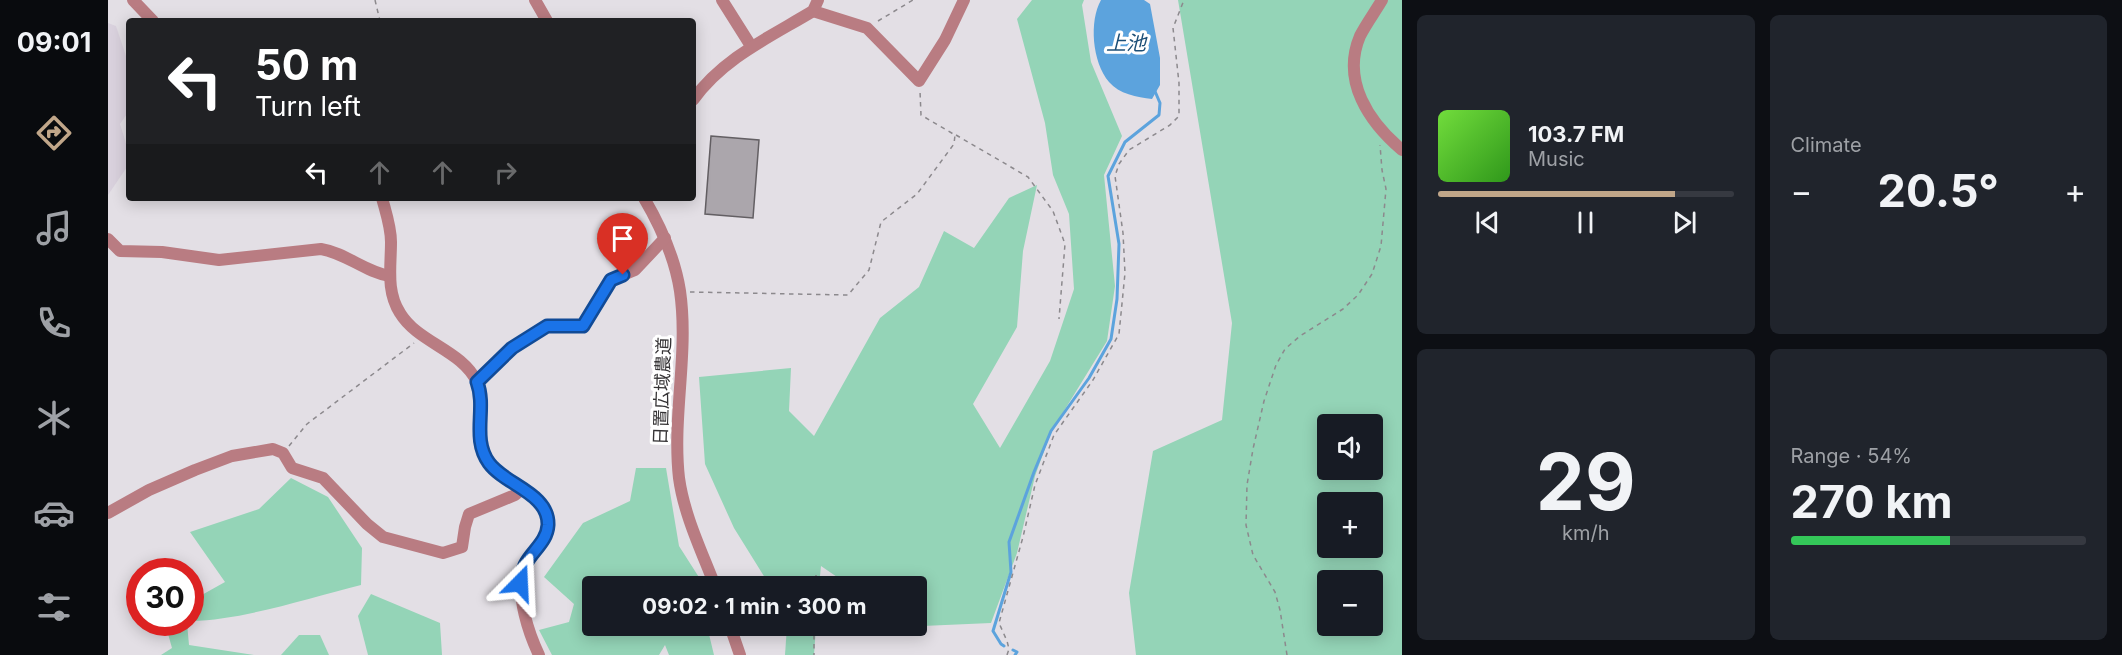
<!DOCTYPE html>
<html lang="en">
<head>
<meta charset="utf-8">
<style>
	:root { --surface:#171b24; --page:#20242c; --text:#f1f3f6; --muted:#9ea1a6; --line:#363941; --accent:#c0a689 }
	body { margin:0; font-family:Inter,"Noto Sans JP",sans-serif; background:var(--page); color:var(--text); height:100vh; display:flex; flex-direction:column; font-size:22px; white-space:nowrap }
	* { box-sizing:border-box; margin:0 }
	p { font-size:20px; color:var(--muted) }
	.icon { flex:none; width:33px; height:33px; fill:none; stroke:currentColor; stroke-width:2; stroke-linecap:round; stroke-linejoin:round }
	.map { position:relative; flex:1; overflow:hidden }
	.details { display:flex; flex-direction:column; gap:15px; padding:15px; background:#0d0f14; width:720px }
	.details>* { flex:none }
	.hud { position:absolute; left:18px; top:18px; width:570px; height:183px; border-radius:6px; box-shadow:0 3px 15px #0003; background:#202124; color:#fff; overflow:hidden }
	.fabs { position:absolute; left:1209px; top:414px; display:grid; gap:12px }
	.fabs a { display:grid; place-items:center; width:66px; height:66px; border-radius:6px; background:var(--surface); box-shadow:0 3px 15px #0003; font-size:30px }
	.speed { position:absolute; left:18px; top:558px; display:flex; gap:12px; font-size:30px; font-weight:700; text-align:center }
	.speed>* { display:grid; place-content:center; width:78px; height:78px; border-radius:50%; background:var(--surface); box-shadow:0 3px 15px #0003; line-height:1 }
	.speed .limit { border:9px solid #d22; background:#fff; color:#111 }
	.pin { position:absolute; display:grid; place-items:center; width:51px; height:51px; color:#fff; margin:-62px -26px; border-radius:50% 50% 50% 0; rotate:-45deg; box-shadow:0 0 6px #0007 }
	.pin .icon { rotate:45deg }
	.me { position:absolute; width:66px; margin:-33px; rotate:21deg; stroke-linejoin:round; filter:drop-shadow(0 0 4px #0008) }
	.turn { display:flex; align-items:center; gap:21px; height:126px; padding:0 30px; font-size:27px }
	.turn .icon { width:78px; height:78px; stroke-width:2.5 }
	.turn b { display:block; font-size:42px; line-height:51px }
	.lanes { display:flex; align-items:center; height:57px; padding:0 30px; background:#0003; justify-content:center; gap:30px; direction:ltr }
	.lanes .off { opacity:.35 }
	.big { font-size:45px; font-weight:700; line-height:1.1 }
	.details .widget { flex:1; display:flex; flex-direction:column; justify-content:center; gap:9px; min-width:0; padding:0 21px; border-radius:9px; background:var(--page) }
	.details .dial { align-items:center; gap:0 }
	.dial b { font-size:78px; line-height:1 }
	.song { display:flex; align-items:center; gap:18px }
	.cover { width:72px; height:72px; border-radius:9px; background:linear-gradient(135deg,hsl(100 70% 55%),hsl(110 70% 35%)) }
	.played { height:6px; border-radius:3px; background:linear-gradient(90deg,var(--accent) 80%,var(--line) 80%) }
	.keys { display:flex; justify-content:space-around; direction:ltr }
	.heat { display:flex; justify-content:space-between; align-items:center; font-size:33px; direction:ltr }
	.charge { height:9px; border-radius:4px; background:linear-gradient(90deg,#34c759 54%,var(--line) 0) }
	.details .tiles { flex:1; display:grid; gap:15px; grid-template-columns:repeat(2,1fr) }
	.trip { position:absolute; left:474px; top:576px; width:345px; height:60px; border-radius:6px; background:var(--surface); box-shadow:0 3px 15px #0003; font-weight:700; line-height:60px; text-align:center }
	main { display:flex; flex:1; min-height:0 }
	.tab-bar { display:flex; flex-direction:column; width:108px; justify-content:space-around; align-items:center; background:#090b0e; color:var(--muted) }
	.tab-bar .icon { width:42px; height:42px }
	.tab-bar .selected { color:var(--accent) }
	.tab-bar b { font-size:27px; color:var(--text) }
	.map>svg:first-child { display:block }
</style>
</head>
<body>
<main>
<nav class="tab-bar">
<b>09:01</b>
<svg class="icon selected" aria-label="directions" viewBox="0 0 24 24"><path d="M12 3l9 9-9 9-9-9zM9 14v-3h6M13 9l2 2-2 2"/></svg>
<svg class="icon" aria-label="music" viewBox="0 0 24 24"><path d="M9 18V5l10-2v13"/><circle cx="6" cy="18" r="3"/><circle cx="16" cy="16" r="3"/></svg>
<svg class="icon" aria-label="phone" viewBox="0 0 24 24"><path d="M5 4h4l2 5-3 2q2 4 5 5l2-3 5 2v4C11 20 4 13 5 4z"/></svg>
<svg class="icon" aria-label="climate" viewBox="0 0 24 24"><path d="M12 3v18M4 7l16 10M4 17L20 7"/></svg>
<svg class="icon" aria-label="car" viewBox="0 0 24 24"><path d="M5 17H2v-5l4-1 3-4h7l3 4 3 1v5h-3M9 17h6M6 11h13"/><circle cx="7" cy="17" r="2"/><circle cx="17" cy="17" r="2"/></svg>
<svg class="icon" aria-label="filters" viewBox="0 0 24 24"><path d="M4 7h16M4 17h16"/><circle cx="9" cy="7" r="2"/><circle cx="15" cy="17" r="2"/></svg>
</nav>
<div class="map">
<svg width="1294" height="655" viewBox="0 0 1294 655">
	<rect width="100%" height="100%" fill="#e3dfe5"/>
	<polygon fill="#d9d1dd" points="0,23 8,26 21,65 21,111 12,124 21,153 21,164 0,195"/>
	<g fill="#94d4b7" fill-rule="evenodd">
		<polygon points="924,0 976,0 974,5 983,62 1014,136 996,175 1007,286 999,341 943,432 927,476 909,553 883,623 746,629 745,626 808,626 808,586 734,586 732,579 713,566 711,586 662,586 626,528 597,464 591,377 683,368 681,411 706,436 772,318 811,287 836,231 866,248 901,198 929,185 915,251 909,327 865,404 892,448 942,361 966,289 961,214 945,175 937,123 909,19"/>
		<path d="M1070 0H1294V655H1028L1021 593 1045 451 1114 420 1124 323ZM1220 424H1264V470H1220ZM1220 502H1264V548H1220ZM1220 580H1264V626H1220Z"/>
		<polygon points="528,468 558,468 571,546 594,582 594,586 484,586 484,626 599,626 606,655 561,655 557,645 551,655 444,655 431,630 461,622 466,604 436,577 475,523 522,501"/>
		<path d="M183 478 220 497 254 548 253 585C200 598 136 620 83 621V601L117 582 82 532 151 509Z"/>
		<polygon points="263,594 332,623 334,655 260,655 250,616"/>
		<polygon points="57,623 79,623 81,645 146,655 53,655 64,648"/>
		<polygon points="679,626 708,626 706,655 677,655"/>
		<polygon points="191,635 212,635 221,655 173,655"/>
	</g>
	<path fill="#5ca3dd" d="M993 0H1036L1042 4 1052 58V85L1044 99C1029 97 1011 94 1001 82 984 62 981 21 993 0Z"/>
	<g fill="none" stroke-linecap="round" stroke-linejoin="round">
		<g stroke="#5ca3dd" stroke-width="3">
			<polyline points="896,646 893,644 885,631 903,572 901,542 926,472 943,431 981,378 1003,339 1009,299 1011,244 1000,176 1017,142 1051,115 1052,103 1046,89"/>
			<polyline points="905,650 909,652 907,655"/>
		</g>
	</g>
	<polygon fill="#aba6ac" stroke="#635f63" stroke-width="1.5" points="603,136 651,140 645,218 597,214"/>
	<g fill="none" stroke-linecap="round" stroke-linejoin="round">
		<g stroke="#8c898d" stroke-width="1.5" stroke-dasharray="4.5 4.5" stroke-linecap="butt">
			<polyline points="267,0 272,21"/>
			<polyline points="770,21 805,0"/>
			<polyline points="848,135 920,177 945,211 957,244 951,319"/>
			<polyline points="582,292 740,295 761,270 773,222 809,194 846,144 847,135 813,115 812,91"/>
			<polyline points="181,446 199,424 306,343"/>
			<polyline points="708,586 708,575"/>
			<polyline points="706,626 706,655"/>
			<polyline points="899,655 901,649 899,641 891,623 915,537 927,485 946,435 985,380 1011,334 1017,273 1015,233 1007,176 1011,164 1021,150 1062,125 1071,116 1071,83 1065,28 1076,0"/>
			<polyline points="1179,655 1172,610 1167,592 1145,555 1138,525 1139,485 1145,449 1156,401 1168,365 1177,349 1192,336 1235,309 1250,295 1264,274 1273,246 1278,189 1274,170 1272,145"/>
		</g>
		<g stroke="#b97c82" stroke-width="12">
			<polyline points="25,0 45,21"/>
			<polyline points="427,0 439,21"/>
			<polyline points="614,0 643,46"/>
			<path d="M1274 0C1267 12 1258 24 1252 36 1233 81 1261 122 1294 150"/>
			<polyline points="705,11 759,28 811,81 837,40 856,0"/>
			<path d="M585 100C615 58 662 37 705 11L710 0"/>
			<path d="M274 198C278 213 283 227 283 242 283 267 278 291 292 313 310 343 354 350 369 382 380 406 364 433 378 457 391 481 432 489 439 516 445 539 420 552 415 572 408 596 421 634 431 655"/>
			<path d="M536 198C553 227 567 258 572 291 581 353 564 416 571 478 576 515 594 552 607 586"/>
			<path d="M0 239 12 251 54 252 111 260 213 249C238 253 257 272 282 276"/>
			<polyline points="369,382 404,348 439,326 475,326 503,280 527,270 557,238"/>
			<polyline points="0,513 41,490 87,470 124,456 165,449 175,453 184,468 215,478 259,524 275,537 335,553 354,547 357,527 361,514 407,495 414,489"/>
			<polyline points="622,626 632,655"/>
		</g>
	</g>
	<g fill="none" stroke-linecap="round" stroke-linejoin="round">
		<g stroke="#114b97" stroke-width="15">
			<path id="route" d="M412 583C413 577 414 571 417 565 424 551 439 542 440 525 441 493 397 485 381 463 363 438 379 409 369 382L404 348 439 326H475L503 280 515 275"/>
		</g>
		<use href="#route" stroke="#1a73e8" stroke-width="10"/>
	</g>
	<g text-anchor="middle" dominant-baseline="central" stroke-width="6" stroke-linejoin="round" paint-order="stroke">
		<g font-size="18" fill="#353335" stroke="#fff">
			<text transform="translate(554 391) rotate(-88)">日置広域農道</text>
		</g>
		<g font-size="20" font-style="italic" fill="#1c4f77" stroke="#fff">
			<text x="1018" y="43">上池</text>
		</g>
	</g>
</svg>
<div class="fabs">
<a><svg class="icon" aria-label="sound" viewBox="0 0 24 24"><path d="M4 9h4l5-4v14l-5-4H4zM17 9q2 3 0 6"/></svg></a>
<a>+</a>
<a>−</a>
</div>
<div class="speed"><div class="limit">30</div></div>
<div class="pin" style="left:515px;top:275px;background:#d93025"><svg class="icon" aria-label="arrive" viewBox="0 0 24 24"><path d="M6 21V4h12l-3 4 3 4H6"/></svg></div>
<svg class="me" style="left:412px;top:583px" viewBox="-20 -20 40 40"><path d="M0-17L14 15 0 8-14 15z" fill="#1a73e8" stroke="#fff" stroke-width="4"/></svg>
<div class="trip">09:02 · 1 min · 300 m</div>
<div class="hud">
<div class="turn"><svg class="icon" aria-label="left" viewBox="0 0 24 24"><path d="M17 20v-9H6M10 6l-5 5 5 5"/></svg><div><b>50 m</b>Turn left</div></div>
<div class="lanes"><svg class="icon" aria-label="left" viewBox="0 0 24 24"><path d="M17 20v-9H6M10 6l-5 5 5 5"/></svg><svg class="icon off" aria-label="ahead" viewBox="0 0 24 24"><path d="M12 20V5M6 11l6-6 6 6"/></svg><svg class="icon off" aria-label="ahead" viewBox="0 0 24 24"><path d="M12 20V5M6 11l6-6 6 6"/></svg><svg class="icon off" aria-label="right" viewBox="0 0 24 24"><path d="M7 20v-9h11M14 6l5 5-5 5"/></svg></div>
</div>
</div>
<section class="details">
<div class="tiles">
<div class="widget">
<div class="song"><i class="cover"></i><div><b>103.7 FM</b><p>Music</p></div></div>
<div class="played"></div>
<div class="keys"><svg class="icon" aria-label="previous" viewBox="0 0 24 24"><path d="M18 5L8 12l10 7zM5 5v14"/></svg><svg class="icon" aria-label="pause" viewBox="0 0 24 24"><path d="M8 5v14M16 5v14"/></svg><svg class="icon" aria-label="next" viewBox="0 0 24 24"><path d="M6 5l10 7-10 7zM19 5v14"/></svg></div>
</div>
<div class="widget"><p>Climate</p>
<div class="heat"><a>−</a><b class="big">20.5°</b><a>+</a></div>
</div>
<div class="widget dial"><b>29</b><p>km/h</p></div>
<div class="widget"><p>Range · 54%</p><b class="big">270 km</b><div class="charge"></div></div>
</div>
</section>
</main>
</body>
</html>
